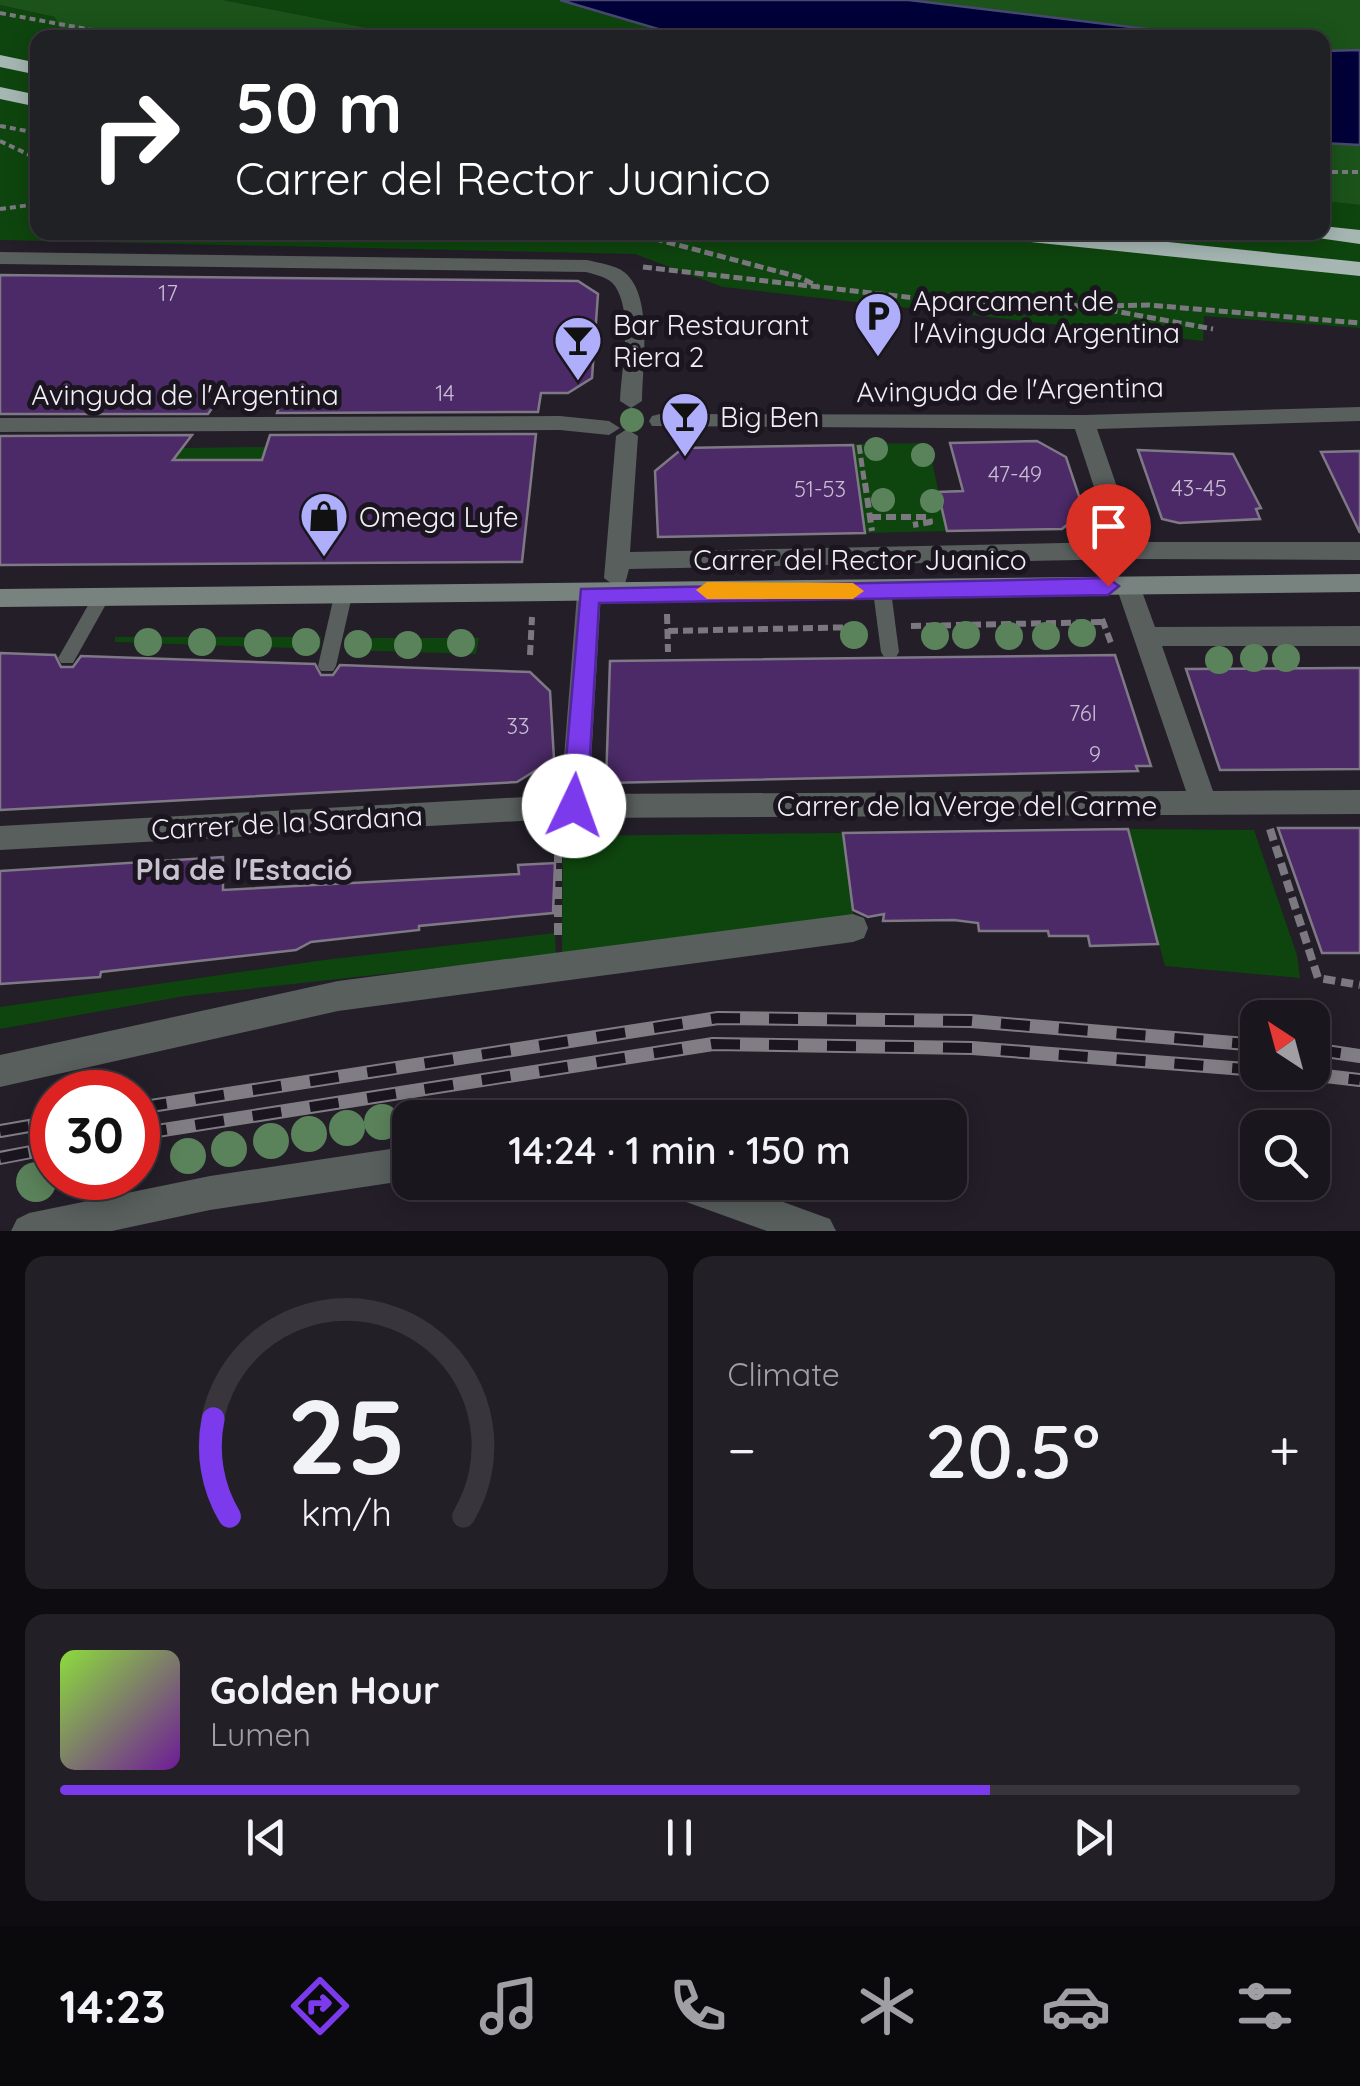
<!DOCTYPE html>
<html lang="en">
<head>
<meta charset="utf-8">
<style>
	:root { --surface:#1a161e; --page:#231f27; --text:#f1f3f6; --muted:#9f9fa4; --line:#38353c; --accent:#7c3aed }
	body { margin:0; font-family:Quicksand,sans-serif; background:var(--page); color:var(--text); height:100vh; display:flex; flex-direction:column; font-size:38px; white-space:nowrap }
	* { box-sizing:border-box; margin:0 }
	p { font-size:32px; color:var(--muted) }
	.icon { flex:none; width:55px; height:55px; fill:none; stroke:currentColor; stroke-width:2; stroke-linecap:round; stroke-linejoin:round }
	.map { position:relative; height:1231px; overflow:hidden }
	.panel { display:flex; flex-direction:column; gap:25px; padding:25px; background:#0e0c10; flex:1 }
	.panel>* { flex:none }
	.hud { position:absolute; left:30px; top:30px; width:1300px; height:210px; border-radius:20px; box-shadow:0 5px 25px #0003,0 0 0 2px var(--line); background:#202124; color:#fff; overflow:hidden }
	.needle { width:65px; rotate:324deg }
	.controls { position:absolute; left:1240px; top:1000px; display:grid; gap:20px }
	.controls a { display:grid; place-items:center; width:90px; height:90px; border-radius:20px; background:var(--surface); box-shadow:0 5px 25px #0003,0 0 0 2px var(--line); font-size:50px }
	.speed { position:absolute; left:30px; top:1070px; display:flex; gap:20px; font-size:50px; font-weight:700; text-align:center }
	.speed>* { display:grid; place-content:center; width:130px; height:130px; border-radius:50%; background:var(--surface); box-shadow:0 5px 25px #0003,0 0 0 2px var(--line); line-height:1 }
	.speed .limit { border:15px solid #d22; background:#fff; color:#111 }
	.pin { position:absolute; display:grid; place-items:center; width:85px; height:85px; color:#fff; margin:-102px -42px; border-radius:50% 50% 50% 0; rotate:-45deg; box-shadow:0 0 10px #0007 }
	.pin .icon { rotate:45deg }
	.me { position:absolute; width:110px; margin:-55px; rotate:3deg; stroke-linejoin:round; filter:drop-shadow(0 0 8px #0008) }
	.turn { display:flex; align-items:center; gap:35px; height:210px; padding:0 40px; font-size:45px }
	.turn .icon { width:130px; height:130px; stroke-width:2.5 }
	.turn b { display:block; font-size:70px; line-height:85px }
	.big { font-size:75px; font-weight:600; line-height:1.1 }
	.panel .widget { flex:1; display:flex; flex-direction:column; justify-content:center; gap:15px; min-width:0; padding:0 35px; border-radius:20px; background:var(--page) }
	.panel .dial { align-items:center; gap:0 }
	.dial svg { height:260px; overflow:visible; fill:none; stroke:var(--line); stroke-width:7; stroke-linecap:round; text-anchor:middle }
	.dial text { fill:var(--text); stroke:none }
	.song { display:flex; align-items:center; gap:30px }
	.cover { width:120px; height:120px; border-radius:15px; background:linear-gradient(135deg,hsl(90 70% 55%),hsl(280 70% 35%)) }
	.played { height:10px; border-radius:5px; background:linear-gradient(90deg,var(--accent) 75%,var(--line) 75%) }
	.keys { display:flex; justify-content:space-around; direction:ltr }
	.heat { display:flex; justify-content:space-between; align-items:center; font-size:55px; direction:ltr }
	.panel .tiles { flex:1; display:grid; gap:25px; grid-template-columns:1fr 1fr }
	.widget:last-child { grid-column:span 2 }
	.trip { position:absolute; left:392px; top:1100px; width:575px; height:100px; border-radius:20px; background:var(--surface); box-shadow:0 5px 25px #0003,0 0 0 2px var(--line); font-weight:600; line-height:100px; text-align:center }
	.dock { display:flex; height:160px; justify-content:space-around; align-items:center; background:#0a090c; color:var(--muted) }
	.dock .icon { width:70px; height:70px }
	.dock .selected { color:var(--accent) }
	.dock b { font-size:45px; color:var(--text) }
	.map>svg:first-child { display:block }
</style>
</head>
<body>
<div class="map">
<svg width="1360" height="1231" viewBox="0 0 1360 1231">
	<rect width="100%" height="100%" fill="#231e28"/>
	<g fill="#0e450e">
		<polygon points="223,0 560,0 685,37 414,37"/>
		<polygon points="0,5 56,17 64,37 38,38 38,232 1322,232 1323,201 1360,205 1360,328 1204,316 1203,341 723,287 635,254 0,240"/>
		<polygon points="928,443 947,531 865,533 854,444"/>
		<polygon points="266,447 262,459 173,460 182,448"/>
		<polygon points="115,637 321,637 320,649 115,642"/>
		<polygon points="349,638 479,638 476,654 347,650"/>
		<polygon points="1128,829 1254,830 1297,955 1300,978 1165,966"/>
		<polygon points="843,833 854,920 562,953 563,836"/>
		<polygon points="555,933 556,955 185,996 0,1029 0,1007 324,960"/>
	</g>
	<g fill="#1b531a">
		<polygon points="0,0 223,0 414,37 64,37 55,17 0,5"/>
		<polygon points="909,0 1360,0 1360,50 1323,51 1322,38 1212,37"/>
		<polygon points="1322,143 1360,145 1360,205 1323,201"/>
	</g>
	<g fill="#000139" stroke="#484871" stroke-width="2.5">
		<polygon points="560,0 909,0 1212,37 685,37"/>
		<polygon points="1360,50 1360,145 1323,143 1323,51"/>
	</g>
	<g fill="#4b2a67" stroke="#7f7986" stroke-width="2.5">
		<polygon points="0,275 578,281 598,294 592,378 568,393 541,393 538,412 277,413 284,393 223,393 208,414 0,414"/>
		<polygon points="536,434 522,562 0,565 0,436 192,435 173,460 262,460 270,435"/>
		<polygon points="1037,441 1066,457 1084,511 1062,529 947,531 938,492 963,491 950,443"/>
		<polygon points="853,445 865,533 658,537 655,471 683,448"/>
		<polygon points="1138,450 1233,454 1261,508 1256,509 1260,519 1179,523 1162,519"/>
		<polygon points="1360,451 1360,533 1321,452"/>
		<polygon points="0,653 55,655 61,667 73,667 81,656 315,664 321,675 333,675 340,665 530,672 550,691 554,759 517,782 0,810"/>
		<polygon points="1115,655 1151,766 1136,766 1138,771 606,783 610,661"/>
		<polygon points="1345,668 1360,668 1360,769 1220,770 1186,669"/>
		<polygon points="1278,828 1360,828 1360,953 1322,953"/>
		<polygon points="1128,829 1158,944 1090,946 1088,936 1049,936 1048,931 979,931 978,923 954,920 883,921 884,914 868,917 853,910 843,833"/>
		<polygon points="223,857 223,890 519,874 518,865 555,863 553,913 419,926 419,930 311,942 296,950 101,972 100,977 0,984 0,871"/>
	</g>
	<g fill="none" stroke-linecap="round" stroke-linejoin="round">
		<g stroke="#7c7880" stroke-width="4" stroke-dasharray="6 4" stroke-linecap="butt">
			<polyline points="0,13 135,38"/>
			<polyline points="0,126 38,133"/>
			<polyline points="0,141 38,159"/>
			<polyline points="1322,172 1360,172"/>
			<polyline points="0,209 38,204"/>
		</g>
		<g stroke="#7c7880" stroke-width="5" stroke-dasharray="9 4" stroke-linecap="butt">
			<polyline points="346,232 364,235"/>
			<polyline points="629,232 799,277 817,286"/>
			<polyline points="643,267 942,301 1087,306 1213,329"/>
			<polyline points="1102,306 1149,305 1360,323"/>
			<polyline points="859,445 865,486"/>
		</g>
		<g stroke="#7c7880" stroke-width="6" stroke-dasharray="10 5" stroke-linecap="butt">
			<polyline points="865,483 872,531"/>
			<polyline points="871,517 929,517 930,522 913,525"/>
			<polyline points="667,614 668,652"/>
			<polyline points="1102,619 1111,643"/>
			<polyline points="911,626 1105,622"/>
			<polyline points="668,631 863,627"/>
			<polyline points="530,655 532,617"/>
		</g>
		<g stroke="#7c7880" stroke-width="8" stroke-dasharray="12 6" stroke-linecap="butt">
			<polyline points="1270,829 1318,978 1360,985"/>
			<polyline points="558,833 558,935"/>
		</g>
		<g fill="#585f5d" fill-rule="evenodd">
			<polygon points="882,585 891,591 899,652 896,657 884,657 881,652 873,591"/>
			<polygon points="343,590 352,596 336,666 333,671 321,671 318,666 334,596"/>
			<polygon points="101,591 110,597 73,663 61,663 58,658 61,653 95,593"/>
		</g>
		<polygon fill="#585f5d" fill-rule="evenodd" points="853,914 864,918 868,928 864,938 853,942 338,1011 0,1087 0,1055 338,981"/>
		<g fill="#585f5d" fill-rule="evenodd">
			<path d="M0 252 587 260C599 263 615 265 624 272 654 295 642 368 642 401L631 408 620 401C621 368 634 315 615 286 609 277 596 275 586 272L0 264Z"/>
			<polygon points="1360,407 1360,421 1097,429 1136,542 1360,542 1360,560 1127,559 629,569 625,584 616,587 604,578 616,436 627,429 638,436 630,552 1112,542 1075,429 652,426 649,421 652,416 660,414 1084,415"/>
			<polygon points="560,416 609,421 620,428 609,435 560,430 0,432 0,418"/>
			<polygon points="1128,577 1140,586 1155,627 1360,626 1360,646 1162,646 1213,791 1360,790 1360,814 574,818 0,850 0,826 561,795 577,594 589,585 601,594 589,794 1186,791 1116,586"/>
			<polygon points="410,1146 410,1180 210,1210 112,1231 11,1231 17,1219 29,1213 210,1176"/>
			<polygon points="659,1182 728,1182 830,1219 836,1231 767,1231 664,1194"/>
		</g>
		<polygon fill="#788380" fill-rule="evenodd" points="1360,574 1360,592 0,607 0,589"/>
		<g fill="#a6b7b3" fill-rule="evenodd">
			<polygon points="0,55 38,63 38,75 0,67"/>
			<polygon points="0,87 38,95 38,107 0,99"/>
			<polygon points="1322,226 1360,230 1360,244 1311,237 1308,232 1322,232"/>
			<polygon points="990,232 1071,232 1360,262 1360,276 1001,239"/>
		</g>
		<g stroke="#817d85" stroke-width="14">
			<g id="rail">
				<polyline points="1312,1049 1360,1056"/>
				<polyline points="1291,1072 1360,1080"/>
				<polyline points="138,1108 718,1018 971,1021 1258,1045"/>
				<polyline points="0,1131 52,1122"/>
				<polyline points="138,1134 713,1044 972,1048 1258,1070"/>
				<polyline points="0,1158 52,1148"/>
			</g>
		</g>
		<use href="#rail" stroke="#1a151e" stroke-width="10" stroke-dasharray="29" stroke-linecap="butt"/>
	</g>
	<g fill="#5b835b">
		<circle cx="632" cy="420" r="12"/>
		<circle cx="876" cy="449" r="12"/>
		<circle cx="923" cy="455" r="12"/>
		<circle cx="883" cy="500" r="12"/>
		<circle cx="932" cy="501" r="12"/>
		<circle cx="1082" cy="633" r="14"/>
		<circle cx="854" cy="635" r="14"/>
		<circle cx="966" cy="635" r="14"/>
		<circle cx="935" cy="636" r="14"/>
		<circle cx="1009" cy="636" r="14"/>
		<circle cx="1046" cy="636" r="14"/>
		<circle cx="148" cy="642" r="14"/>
		<circle cx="202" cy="642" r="14"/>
		<circle cx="306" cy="642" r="14"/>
		<circle cx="258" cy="643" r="14"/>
		<circle cx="461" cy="643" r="14"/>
		<circle cx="358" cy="644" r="14"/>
		<circle cx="408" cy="645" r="14"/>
		<circle cx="1254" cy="658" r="14"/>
		<circle cx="1286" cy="658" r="14"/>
		<circle cx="1219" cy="660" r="14"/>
		<circle cx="382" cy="1122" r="18"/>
		<circle cx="347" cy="1128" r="18"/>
		<circle cx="309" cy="1134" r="18"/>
		<circle cx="271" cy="1141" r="18"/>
		<circle cx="229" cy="1149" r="18"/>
		<circle cx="188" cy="1156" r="18"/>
		<circle cx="36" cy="1182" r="20"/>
	</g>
	<polygon fill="#7c3aed" stroke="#51269a" stroke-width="2.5" points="1108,578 1119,586 1108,595 599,603 587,806 574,817 562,806 581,589"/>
	<polygon fill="#f59e0b" points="707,582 853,583 864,591 853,599 707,599 696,590"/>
	<defs>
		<g id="parking-pin" transform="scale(2.5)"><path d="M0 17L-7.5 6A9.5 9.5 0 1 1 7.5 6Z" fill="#aeaefa" stroke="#1a151e"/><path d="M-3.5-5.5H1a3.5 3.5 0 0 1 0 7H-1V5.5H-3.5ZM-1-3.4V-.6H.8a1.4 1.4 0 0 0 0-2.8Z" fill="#111"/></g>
		<g id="bar-pin" transform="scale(2.5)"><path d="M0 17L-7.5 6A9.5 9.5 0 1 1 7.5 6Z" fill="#aeaefa" stroke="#1a151e"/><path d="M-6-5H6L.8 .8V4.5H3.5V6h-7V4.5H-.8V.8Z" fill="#111"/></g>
		<g id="shop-pin" transform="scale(2.5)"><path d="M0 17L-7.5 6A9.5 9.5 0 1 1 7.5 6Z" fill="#aeaefa" stroke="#1a151e"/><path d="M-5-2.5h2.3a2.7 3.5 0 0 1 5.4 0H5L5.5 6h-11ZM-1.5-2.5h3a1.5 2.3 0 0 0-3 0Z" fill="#111"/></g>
	</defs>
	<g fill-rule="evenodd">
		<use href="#parking-pin" x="878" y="316"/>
		<use href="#bar-pin" x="578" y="340"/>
		<use href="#bar-pin" x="685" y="416"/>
		<use href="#shop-pin" x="324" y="516"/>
	</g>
	<g text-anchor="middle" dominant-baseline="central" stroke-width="10" stroke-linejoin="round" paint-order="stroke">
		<g font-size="22" fill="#c8bdd2">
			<text x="168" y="293">17</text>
			<text x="445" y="393">14</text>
			<text x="1015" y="474">47-49</text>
			<text x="1199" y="488">43-45</text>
			<text x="820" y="489">51-53</text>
			<text x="1083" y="713">76I</text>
			<text x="518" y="726">33</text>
			<text x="1095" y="754">9</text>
		</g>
		<g font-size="28" fill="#f1eef5" stroke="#1a151e" text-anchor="start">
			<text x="913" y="300">Aparcament de<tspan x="913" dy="32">l'Avinguda Argentina</tspan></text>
			<text x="613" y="324">Bar Restaurant<tspan x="613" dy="32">Riera 2</tspan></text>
			<text x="720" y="416">Big Ben</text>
			<text x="359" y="516">Omega Lyfe</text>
		</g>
		<g font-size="28" fill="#f1eef5" stroke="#1a151e">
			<text transform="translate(1010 389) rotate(-1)">Avinguda de l'Argentina</text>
			<text x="185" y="394">Avinguda de l'Argentina</text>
			<text x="860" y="559">Carrer del Rector Juanico</text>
			<text x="967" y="805">Carrer de la Verge del Carme</text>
			<text transform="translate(287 822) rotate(-3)">Carrer de la Sardana</text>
		</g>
		<g font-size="30" font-weight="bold" fill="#c8c2cf" stroke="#1a151e">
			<text x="244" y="869">Pla de l'Estació</text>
		</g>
	</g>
</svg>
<div class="controls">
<a><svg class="needle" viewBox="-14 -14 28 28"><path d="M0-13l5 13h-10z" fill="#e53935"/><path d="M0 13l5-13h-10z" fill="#9f9fa4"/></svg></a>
<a><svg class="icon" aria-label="search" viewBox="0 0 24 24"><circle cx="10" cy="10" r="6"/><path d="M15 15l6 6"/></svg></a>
</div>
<div class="speed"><div class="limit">30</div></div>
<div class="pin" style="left:1108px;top:586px;background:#d93025"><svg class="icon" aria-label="arrive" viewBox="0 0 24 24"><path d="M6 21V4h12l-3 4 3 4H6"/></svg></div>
<svg class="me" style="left:574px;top:806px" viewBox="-20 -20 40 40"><circle r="19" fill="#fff"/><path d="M0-13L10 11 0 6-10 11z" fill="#7c3aed"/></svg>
<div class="trip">14:24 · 1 min · 150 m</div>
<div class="hud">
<div class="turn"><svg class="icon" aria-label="right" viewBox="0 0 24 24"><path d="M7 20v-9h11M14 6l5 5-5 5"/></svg><div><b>50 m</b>Carrer del Rector Juanico</div></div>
</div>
</div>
<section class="panel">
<div class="tiles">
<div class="widget dial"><svg viewBox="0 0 100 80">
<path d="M14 69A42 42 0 1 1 86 69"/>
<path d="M14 69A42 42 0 0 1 9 39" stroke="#7c3aed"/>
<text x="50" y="56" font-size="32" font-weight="700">25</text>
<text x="50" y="72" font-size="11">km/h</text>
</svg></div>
<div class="widget"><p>Climate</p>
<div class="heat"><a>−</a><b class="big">20.5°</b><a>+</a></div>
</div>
<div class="widget">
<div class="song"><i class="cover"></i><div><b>Golden Hour</b><p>Lumen</p></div></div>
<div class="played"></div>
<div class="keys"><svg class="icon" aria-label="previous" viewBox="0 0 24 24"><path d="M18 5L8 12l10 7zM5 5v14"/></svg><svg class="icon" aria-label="pause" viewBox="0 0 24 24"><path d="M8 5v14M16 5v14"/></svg><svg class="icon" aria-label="next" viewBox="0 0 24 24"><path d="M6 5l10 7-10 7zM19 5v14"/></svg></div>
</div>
</div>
</section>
<nav class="dock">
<b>14:23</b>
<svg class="icon selected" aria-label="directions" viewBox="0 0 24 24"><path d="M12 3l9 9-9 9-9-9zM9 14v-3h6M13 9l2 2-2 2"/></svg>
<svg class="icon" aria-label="music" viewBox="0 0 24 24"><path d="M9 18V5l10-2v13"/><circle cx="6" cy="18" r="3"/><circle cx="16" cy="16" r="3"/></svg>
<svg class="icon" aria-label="phone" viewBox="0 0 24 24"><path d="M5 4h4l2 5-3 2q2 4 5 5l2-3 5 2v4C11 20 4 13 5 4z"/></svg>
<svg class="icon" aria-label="climate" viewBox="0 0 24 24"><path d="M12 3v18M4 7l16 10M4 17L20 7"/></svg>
<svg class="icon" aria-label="car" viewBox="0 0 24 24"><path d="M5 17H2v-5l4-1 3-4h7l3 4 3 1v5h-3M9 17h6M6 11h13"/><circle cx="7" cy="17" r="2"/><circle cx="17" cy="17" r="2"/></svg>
<svg class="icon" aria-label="filters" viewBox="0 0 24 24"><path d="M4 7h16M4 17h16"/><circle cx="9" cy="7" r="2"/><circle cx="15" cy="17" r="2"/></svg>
</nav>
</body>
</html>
